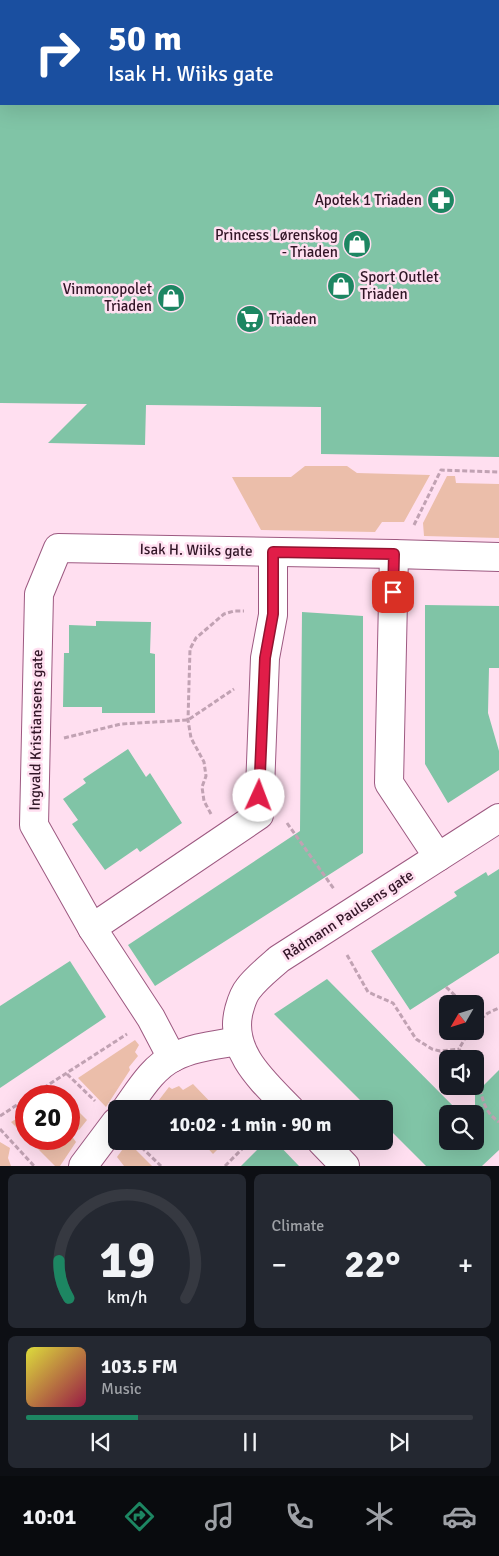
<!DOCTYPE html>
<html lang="en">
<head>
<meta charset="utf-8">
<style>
	:root { --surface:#171b24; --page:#242831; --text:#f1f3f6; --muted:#9ea1a6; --line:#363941; --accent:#1d8662 }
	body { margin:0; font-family:Signika,sans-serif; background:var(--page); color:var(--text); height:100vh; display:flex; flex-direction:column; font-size:19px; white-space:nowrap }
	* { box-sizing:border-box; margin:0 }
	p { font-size:16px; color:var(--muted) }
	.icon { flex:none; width:28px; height:28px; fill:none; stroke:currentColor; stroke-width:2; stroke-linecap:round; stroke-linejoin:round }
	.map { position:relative; height:1166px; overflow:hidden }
	.side { display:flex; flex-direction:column; gap:8px; padding:8px; background:#0d0f14; flex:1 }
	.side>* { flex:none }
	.hud { position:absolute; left:0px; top:0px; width:500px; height:105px; box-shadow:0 5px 20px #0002; background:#1a4fa0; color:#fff; overflow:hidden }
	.needle { width:32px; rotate:231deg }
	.controls { position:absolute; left:439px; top:995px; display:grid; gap:10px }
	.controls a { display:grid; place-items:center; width:45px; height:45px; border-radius:8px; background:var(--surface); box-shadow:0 5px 20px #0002; font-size:25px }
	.speed { position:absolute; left:15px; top:1085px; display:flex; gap:10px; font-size:25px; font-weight:700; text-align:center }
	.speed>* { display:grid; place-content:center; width:65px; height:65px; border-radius:50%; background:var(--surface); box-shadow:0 5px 20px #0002; line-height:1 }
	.speed .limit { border:8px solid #d22; background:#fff; color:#111 }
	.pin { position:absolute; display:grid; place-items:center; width:42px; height:42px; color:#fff; margin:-21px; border-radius:10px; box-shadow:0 2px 8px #0006 }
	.me { position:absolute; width:55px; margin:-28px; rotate:2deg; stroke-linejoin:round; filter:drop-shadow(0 0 4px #0008) }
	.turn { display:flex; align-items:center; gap:18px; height:105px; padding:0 25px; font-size:22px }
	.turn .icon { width:65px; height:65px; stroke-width:2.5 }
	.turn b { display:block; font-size:35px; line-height:42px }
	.big { font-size:38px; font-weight:700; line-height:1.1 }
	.side .widget { flex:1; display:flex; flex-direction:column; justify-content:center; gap:8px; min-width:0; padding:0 18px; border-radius:8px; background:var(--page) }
	.side .dial { align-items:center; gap:0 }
	.dial svg { height:130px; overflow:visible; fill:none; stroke:var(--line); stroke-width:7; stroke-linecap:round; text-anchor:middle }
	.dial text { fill:var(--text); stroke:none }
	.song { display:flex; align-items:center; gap:15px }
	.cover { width:60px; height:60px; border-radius:8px; background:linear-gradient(135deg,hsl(60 70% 55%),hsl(340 70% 35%)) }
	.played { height:5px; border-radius:2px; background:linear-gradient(90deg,var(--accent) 25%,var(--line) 25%) }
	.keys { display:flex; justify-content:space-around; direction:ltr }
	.heat { display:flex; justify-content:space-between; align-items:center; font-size:28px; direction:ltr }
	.side .tiles { flex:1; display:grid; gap:8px; grid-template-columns:1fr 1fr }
	.widget:last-child { grid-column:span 2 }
	.trip { position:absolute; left:108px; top:1100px; width:285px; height:50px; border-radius:8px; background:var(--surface); box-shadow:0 5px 20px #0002; font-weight:700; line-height:50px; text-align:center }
	.menu { display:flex; height:80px; justify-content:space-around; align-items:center; background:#090b0e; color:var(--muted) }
	.menu .icon { width:35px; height:35px }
	.menu .on { color:var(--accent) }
	.menu b { font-size:22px; color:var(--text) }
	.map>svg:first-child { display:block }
</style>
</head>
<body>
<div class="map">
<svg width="499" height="1166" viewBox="0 0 499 1166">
	<rect width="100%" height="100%" fill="#ffdff0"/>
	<g fill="#ebbeaa">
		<polygon points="305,466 347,466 357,473 430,475 404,522 382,522 375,532 261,530 232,477 291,477"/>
		<polygon points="447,476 455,476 456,483 499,484 499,538 424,536 423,523"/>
		<polygon points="135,1040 139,1045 135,1052 138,1056 129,1067 130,1070 106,1107 78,1078"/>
		<polygon points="193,1084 217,1109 170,1109 161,1100 152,1109 169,1087 172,1089 179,1086 183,1090"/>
		<polygon points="69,1102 87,1120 79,1130 76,1128 71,1135 76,1142 60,1166 55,1166 28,1139 69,1139"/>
		<polygon points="26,1113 26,1137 11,1122"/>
		<polygon points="201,1141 223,1141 224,1143 213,1154"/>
		<polygon points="0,1142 10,1148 8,1158 11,1166 0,1166"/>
		<polygon points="128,1142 152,1166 124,1166 117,1157"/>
	</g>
	<g fill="#80c4a6">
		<polygon points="0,104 499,104 499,457 321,454 321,407 146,405 145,445 48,443 87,404 0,403"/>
		<polygon points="425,605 499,606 499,668 489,668 488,713 499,751 499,770 448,803 425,764"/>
		<polygon points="302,612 363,616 363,853 155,986 128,945 300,831"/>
		<polygon points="96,621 151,622 150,653 155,654 155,713 102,713 102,707 63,707 64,653 69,653 69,625 96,626"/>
		<polygon points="128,749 146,777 150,773 182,823 140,852 137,848 105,870 72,824 78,820 63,799 86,783 83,779"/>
		<polygon points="499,869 499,953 410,1010 371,951 457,896 454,892 486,872 488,876"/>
		<polygon points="70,961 106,1017 0,1088 0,1006"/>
		<polygon points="327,979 461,1114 448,1114 448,1141 475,1141 475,1094 499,1070 499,1150 482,1166 426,1166 384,1124 384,1109 369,1109 274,1014"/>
		<polygon points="266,1141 275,1141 299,1166 241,1166"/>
	</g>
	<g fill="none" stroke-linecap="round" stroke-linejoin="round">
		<g stroke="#9d5981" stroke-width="30">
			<g id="minor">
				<polyline points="394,554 389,783 438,857"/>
				<polyline points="92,928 259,815 265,658 273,615 273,552"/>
				<polyline points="172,1058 151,1018 92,928 34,825 39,594 58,548 394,554 499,557"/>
				<path d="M126 1109C139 1091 153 1067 174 1057 193 1047 217 1045 238 1041"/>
				<path d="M290 1109C264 1082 228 1052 239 1010 241 1003 243 995 248 989 256 978 269 968 279 959L499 818"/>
				<polyline points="321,1141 345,1166"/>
				<polyline points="83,1166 116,1122"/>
			</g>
		</g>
		<g stroke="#c1a2b3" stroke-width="3" stroke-dasharray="5 2.5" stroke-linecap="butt">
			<polyline points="4,1 6,0"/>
			<polyline points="0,6 1,4"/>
			<polyline points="414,525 441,470 499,472"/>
			<polyline points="64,738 121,724 188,720 234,689"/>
			<polyline points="211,814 204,801 202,787 206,776 204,762 191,738 188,720 190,649 196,638 224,614 234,611 244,611"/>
			<polyline points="287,823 334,889"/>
			<polyline points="347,955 368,992 393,1003 416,1039 432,1049 440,1051 459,1049"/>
			<polyline points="446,987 464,1004"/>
			<polyline points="475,1015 479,1019"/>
			<polyline points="475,1024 488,1013 499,1008"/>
			<polyline points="466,1059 459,1049 469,1031"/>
			<polyline points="67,1074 95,1101"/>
			<path d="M475 1075C484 1094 480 1109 499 1122"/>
			<polyline points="31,1096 127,1034"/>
			<polyline points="0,1116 26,1099"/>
			<polyline points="0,1129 34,1166"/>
			<polyline points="136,1142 161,1166"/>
			<polyline points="225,1166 250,1141"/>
		</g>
		<use href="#minor" stroke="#fff" stroke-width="28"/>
	</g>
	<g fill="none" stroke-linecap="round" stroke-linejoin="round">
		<g stroke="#92132f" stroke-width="12">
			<polyline id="route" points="259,796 265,658 273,614 273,552 394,554 393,592"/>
		</g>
		<use href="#route" stroke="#e11d48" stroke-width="9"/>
	</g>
	<defs>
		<g id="pharmacy-disc" transform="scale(1.4375)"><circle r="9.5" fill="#1d8662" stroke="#ffdff0"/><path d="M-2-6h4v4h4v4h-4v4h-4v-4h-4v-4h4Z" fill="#fff"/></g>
		<g id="shop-disc" transform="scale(1.4375)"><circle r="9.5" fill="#1d8662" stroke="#ffdff0"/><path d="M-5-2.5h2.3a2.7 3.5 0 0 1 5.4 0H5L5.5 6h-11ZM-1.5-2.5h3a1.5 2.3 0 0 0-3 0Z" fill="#fff"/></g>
		<g id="supermarket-disc" transform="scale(1.4375)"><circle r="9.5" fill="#1d8662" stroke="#ffdff0"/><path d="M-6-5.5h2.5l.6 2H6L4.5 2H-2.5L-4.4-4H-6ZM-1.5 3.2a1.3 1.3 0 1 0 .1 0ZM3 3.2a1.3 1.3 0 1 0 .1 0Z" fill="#fff"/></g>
	</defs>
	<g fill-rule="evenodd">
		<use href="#pharmacy-disc" x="441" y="200"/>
		<use href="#shop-disc" x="357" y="244"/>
		<use href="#shop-disc" x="341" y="286"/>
		<use href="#shop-disc" x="171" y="298"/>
		<use href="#supermarket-disc" x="250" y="319"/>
	</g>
	<g text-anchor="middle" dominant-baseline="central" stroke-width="5" stroke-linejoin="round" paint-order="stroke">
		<g font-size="15" fill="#321627" stroke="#ffdff0" text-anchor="end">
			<text x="422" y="200">Apotek 1 Triaden</text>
			<text x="338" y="235">Princess Lørenskog<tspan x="338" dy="17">- Triaden</tspan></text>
			<text x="360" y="277" text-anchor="start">Sport Outlet<tspan x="360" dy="17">Triaden</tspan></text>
			<text x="152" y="289">Vinmonopolet<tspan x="152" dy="17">Triaden</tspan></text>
			<text x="269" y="319" text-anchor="start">Triaden</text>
		</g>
		<g font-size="15" fill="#321627" stroke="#ffdff0">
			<text transform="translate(196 550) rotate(1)">Isak H. Wiiks gate</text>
			<text transform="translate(36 730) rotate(-89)">Ingvald Kristiansens gate</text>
			<text transform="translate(348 915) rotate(-33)">Rådmann Paulsens gate</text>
		</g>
	</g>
</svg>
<div class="controls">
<a><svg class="needle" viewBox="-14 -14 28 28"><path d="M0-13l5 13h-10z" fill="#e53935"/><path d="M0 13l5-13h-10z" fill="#9ea1a6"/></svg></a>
<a><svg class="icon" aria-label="sound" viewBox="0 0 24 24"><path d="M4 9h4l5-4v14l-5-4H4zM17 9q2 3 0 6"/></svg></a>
<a><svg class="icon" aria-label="search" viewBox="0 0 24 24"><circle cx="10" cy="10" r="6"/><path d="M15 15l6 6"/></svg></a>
</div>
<div class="speed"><div class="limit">20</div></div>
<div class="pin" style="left:393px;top:592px;background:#d93025"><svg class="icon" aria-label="arrive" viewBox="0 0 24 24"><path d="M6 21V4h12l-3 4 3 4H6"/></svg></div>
<svg class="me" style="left:259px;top:796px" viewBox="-20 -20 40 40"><circle r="19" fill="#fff"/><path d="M0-13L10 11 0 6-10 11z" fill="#e11d48"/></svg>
<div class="trip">10:02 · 1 min · 90 m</div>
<div class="hud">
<div class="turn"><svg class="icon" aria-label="right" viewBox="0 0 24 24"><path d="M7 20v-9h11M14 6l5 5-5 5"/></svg><div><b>50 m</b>Isak H. Wiiks gate</div></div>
</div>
</div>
<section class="side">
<div class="tiles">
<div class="widget dial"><svg viewBox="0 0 100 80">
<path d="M14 69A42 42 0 1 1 86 69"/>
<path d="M14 69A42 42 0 0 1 8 46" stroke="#1d8662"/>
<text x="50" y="56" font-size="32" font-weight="700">19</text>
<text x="50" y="72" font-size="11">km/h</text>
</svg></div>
<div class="widget"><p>Climate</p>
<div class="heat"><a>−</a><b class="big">22°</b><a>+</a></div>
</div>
<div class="widget">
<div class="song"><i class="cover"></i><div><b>103.5 FM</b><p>Music</p></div></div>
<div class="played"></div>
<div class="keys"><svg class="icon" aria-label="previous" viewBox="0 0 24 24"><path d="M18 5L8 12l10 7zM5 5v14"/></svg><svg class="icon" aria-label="pause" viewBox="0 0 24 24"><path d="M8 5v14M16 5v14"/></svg><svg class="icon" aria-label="next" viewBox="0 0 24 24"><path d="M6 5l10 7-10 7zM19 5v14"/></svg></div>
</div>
</div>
</section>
<nav class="menu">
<b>10:01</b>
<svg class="icon on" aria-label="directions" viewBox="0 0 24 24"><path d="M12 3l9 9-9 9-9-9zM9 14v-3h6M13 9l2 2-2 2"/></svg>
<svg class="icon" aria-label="music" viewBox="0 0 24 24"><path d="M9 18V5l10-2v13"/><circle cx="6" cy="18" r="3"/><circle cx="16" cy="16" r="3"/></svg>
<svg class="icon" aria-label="phone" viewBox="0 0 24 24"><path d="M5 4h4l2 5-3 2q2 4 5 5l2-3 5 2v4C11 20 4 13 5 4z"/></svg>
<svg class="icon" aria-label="climate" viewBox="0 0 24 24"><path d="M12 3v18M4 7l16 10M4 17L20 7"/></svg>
<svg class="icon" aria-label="car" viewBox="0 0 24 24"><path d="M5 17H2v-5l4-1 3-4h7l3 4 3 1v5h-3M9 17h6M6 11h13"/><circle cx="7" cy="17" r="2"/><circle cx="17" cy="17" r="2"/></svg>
</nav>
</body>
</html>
